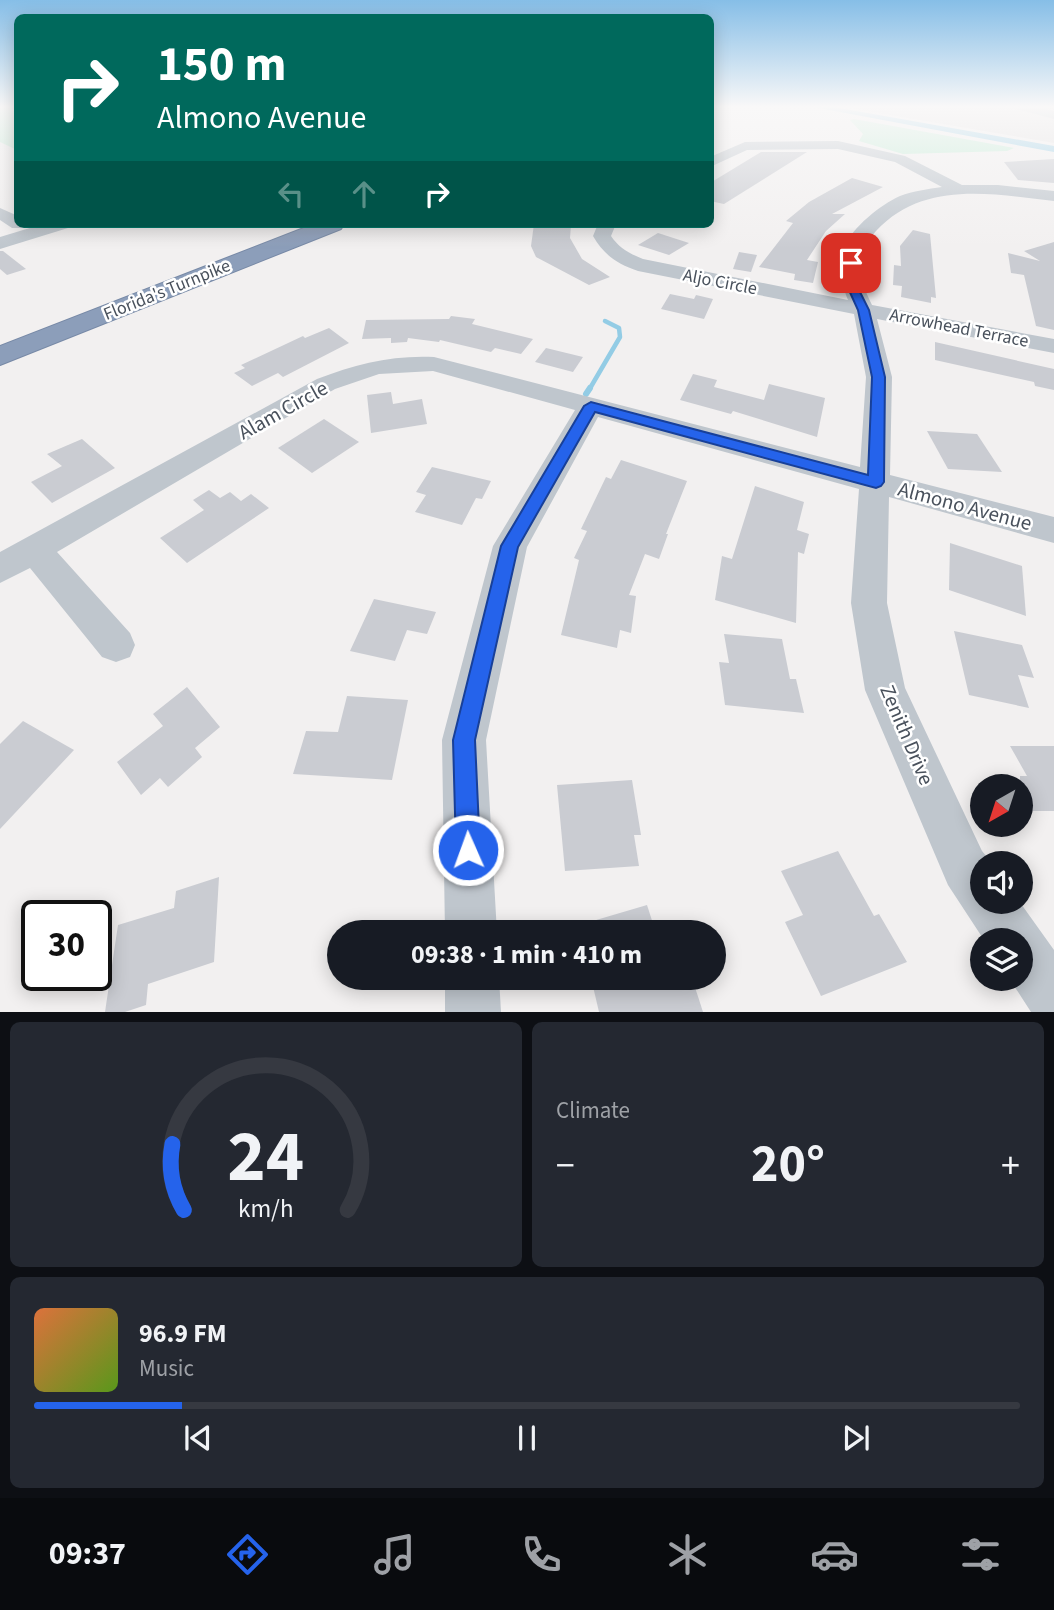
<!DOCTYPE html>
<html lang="en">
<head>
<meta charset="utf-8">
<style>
	:root { --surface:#171b24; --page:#242831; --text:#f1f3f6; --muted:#9ea1a6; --line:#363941; --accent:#2563eb }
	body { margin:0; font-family:"Source Sans 3",sans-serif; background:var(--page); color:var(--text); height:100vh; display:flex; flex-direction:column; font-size:26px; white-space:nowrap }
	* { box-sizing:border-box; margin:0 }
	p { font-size:23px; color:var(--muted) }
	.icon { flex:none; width:38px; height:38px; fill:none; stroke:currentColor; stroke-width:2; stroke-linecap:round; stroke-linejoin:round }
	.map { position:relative; height:1012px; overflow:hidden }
	.side { display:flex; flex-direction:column; gap:10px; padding:10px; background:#0d0f14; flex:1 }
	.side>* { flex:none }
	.guide { position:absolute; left:14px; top:14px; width:700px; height:214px; border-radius:10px; box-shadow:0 4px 18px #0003; background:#00695c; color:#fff; overflow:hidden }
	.needle { width:46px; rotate:219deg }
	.tools { position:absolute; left:970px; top:774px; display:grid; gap:14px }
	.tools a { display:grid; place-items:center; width:63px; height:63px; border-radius:50%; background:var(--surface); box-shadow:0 4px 18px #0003; font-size:35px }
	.speed { position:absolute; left:21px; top:900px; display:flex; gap:14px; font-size:35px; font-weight:700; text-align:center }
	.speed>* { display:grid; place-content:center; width:91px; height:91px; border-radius:50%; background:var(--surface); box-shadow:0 4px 18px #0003; line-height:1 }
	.speed .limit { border:4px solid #111; border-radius:10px; background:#fff; color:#111 }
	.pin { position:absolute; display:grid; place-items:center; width:60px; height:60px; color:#fff; margin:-30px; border-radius:14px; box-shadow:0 4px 10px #0006 }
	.me { position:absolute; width:77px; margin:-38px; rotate:358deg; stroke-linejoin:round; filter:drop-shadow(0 0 5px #0008) }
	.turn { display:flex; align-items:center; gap:24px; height:147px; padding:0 28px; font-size:32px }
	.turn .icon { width:91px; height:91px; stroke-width:2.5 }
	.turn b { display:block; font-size:49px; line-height:60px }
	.lanes { display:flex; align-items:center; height:66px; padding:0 28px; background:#0003; justify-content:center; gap:35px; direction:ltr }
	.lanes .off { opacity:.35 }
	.big { font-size:52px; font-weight:700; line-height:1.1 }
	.side .tile { flex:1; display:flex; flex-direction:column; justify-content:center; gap:10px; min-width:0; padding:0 24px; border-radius:10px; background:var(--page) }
	.side .dial { align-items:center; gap:0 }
	.dial svg { height:182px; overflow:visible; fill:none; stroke:var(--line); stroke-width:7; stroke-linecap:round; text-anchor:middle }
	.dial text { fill:var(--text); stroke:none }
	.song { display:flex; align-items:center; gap:21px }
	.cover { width:84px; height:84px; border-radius:10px; background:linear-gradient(135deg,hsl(20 70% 55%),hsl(90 70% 35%)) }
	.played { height:7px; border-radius:4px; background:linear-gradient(90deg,var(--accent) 15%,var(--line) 15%) }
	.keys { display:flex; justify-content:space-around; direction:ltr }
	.heat { display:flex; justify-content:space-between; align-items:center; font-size:38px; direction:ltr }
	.side .tiles { flex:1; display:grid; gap:10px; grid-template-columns:1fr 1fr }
	.tile:last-child { grid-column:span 2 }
	.trip { position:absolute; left:327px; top:920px; width:399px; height:70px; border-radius:35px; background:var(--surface); box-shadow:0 4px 18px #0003; font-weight:700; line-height:70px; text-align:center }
	.tabs { display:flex; height:112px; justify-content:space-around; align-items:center; background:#090b0e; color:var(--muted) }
	.tabs .icon { width:49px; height:49px }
	.tabs .on { color:var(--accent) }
	.tabs b { font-size:32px; color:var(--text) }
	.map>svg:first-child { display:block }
</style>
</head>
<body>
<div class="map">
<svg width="1054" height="1012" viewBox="0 0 1054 1012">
	<rect width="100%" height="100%" fill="#f2f0f0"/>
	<polygon fill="#e3e1e1" points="837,106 1054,106 1054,143"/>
	<g fill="#c2ecd6">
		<polygon points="0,106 17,112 17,150 0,142"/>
		<polygon points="854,119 1009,147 1014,148 1007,151 903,154 859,141 863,134 850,120"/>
	</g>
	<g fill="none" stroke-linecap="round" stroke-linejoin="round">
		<polyline stroke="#93cce5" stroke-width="4.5" points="589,390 620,337 619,328 605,321"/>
		<polyline stroke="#93cce5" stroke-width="6" points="586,394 590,388"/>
		<polygon fill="#93cce5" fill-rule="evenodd" points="808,106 828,106 1054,146 1054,152"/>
	</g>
	<g fill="#caccd2">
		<polygon points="761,152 807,152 724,204 710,201 710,183"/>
		<polygon points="1054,159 1054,183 1018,180 1004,162"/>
		<polygon points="852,178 883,187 832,214 845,214 826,231 807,260 818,262 813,283 794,280 795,274 759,267 793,223 786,221 809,202"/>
		<polygon points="534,224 571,225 570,238 582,259 610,277 589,285 536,257 531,246"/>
		<polygon points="913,230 930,234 936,298 931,297 931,303 901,297 902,286 893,285 894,265 901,266 900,246"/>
		<polygon points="658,233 689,243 669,255 638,245"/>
		<polygon points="1054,242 1054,330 1036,326 1024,275 1011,273 1008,253 1040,261 1024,251"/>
		<polygon points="0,251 3,251 26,269 7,275 0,269"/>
		<polygon points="739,252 757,255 751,272 733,269"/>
		<polygon points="670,294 694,299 696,295 713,299 704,319 661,309"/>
		<polygon points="451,316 475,319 472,324 533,339 521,354 495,348 491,352 440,340 439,342 408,338 407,342 391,343 391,338 362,339 366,320 449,319"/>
		<polygon points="329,328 349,343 283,377 278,373 252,386 234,373 245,368 241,365 303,336 305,338"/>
		<polygon points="935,342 1054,369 1054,390 1035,386 1034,382 935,360"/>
		<polygon points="546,348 583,357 573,372 535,362"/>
		<polygon points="693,374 717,380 714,387 764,400 769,384 825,398 817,437 733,411 731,414 680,400"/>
		<polygon points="391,392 393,404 422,399 427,424 371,433 367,395"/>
		<polygon points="324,419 359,442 312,473 278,448"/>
		<polygon points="927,431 977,434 1002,472 948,469"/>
		<polygon points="82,439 115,468 52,503 31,482 62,466 47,454"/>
		<polygon points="621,460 687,481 666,534 668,534 659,559 645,554 629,595 636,596 631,633 620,630 617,648 561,635 579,560 574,558 587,531 581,529 606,477 611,479"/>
		<polygon points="432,467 491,481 482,499 476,498 462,525 415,512 426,495 416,492"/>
		<polygon points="755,486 804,502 797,530 809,534 804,554 798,552 796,623 715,600 722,556 732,559"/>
		<polygon points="209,490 220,498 230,492 241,501 251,494 269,508 187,563 160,538 204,510 193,500"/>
		<polygon points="950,543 1022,566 1026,616 949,590"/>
		<polygon points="374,599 436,612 427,634 407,630 395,661 350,651"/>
		<polygon points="954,631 1022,645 1034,678 1018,675 1029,708 969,695"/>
		<polygon points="724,634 782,639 790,679 796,679 804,713 725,705 719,662 729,663"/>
		<polygon points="187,687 220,727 195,748 202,757 168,787 160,778 141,795 117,762 163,726 153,714"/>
		<polygon points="347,696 408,700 392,780 293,774 306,731 338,732"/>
		<polygon points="23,721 74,750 0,829 0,744"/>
		<polygon points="1010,746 1054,746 1054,811 1024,811 1020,803 1020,776 1027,776"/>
		<polygon points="632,780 641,835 634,835 639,866 565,871 557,785"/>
		<polygon points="838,851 874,916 879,914 907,962 821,996 785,922 803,915 781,871"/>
		<polygon points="219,877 214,962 148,984 146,1005 125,1012 105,1012 118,925 174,908 176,891"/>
		<polygon points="647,905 656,933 570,933 569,928"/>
		<polygon points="591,978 692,978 703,1012 599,1012"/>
	</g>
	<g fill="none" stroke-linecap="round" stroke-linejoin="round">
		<g stroke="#7789a6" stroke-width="2">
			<polygon id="highway" points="314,224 344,224 341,229 0,365 0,346"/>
		</g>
		<g fill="#bfc6cd" fill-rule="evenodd">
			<polygon points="1005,106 1029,106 1054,111 1054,119"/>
			<path d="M838 141 905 156 962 185H998L1054 191V201C991 194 924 180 876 231 854 255 858 277 872 305L1054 339V353L877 319 892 377 890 475 1054 517V543L889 497 887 603 905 688 982 851 992 863H982V901H1019L1054 950V1012H1031L1009 978H1020V940H984L948 885 865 690 851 603 859 489 598 417 527 547 486 740 497 933H445L442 740 493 546 575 410 433 371 379 374 335 389 57 552 130 633 135 645 130 657 116 662 102 657 30 568 0 583V552L317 379C356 364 392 355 434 357L860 467 866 377 854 314 638 271C617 264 604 255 593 236L598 224H616L611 236C619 248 630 254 643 259L848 300C842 286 837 263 844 247 853 227 880 205 900 196 913 191 928 189 942 187L895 162 838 149 747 150 710 167V157L745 142Z"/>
			<polygon points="0,208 18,216 18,224 27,224 24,228 12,228 0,220"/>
			<polygon points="43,224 71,224 68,228 0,249 0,237"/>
			<polygon points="445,978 499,978 501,1012 445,1012"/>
		</g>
		<use href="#highway" fill="#8c9eba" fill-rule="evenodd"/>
	</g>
	<linearGradient id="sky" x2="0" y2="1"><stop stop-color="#86bee7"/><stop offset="0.43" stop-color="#f9f8f8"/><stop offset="1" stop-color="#f9f8f8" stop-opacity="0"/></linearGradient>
	<rect width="1054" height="248" fill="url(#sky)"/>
	<polygon fill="#2563eb" stroke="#184099" stroke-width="2" points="851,260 856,263 858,288 869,310 885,377 884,482 881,486 876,488 595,412 518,547 475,740 480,850 477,859 468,862 459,859 456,850 453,740 501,546 584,406 591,402 868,475 872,377 858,310 848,288 846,263"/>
	<g text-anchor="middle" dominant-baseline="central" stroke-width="5" stroke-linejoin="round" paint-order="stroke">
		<g font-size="18" fill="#49515c" stroke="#fff">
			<text transform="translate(720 282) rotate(11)">Aljo Circle</text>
			<text transform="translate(167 290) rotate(-22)">Florida's Turnpike</text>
			<text transform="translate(959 328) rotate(11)">Arrowhead Terrace</text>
		</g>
		<g font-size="21" fill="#49515c" stroke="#fff">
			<text transform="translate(283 410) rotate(-29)">Alam Circle</text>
			<text transform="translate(965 506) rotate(15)">Almono Avenue</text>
			<text transform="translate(907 735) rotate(67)">Zenith Drive</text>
		</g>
	</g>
</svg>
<div class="tools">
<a><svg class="needle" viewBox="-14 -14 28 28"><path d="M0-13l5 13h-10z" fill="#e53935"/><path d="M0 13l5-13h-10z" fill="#9ea1a6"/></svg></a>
<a><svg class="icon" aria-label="sound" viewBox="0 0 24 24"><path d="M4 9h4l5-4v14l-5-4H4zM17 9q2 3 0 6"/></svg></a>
<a><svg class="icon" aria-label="layers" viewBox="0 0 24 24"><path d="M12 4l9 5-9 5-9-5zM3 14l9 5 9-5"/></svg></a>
</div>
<div class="speed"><div class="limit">30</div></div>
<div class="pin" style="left:851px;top:263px;background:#d93025"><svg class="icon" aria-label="arrive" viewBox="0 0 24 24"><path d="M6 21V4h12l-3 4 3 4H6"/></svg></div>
<svg class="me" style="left:468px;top:850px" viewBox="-20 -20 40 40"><circle r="17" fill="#2563eb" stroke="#fff" stroke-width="3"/><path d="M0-11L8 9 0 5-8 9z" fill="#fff"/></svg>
<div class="trip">09:38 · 1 min · 410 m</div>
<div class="guide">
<div class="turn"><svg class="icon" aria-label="right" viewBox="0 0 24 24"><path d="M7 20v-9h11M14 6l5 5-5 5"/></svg><div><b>150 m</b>Almono Avenue</div></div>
<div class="lanes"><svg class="icon off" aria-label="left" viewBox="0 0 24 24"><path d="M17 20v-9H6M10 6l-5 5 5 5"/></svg><svg class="icon off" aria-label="ahead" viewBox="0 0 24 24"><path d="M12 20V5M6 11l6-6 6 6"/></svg><svg class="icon" aria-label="right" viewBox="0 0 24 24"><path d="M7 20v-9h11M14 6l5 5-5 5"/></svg></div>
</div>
</div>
<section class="side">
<div class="tiles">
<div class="tile dial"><svg viewBox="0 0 100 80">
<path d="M14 69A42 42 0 1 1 86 69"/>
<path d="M14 69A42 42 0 0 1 9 40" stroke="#2563eb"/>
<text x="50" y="56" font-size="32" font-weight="700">24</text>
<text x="50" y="72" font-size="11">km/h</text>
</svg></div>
<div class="tile"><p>Climate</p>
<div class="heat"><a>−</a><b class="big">20°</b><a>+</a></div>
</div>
<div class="tile">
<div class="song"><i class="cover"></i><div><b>96.9 FM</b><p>Music</p></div></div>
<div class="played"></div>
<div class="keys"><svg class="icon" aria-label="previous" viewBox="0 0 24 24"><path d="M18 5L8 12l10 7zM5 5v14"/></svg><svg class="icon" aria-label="pause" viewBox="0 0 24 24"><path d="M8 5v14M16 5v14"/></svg><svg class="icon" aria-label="next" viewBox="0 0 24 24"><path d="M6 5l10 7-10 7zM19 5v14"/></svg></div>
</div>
</div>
</section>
<nav class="tabs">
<b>09:37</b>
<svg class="icon on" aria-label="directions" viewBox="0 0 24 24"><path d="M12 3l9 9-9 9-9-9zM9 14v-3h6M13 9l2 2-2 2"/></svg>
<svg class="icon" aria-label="music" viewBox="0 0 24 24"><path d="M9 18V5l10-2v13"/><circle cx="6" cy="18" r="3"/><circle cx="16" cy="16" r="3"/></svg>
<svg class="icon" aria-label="phone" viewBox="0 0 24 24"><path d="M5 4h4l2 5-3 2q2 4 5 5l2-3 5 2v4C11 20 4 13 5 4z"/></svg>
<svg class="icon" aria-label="climate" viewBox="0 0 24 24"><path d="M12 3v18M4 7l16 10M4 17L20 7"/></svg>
<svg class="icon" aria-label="car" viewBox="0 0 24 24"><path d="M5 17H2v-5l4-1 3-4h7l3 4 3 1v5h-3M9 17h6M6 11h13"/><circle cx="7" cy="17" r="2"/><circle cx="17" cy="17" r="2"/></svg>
<svg class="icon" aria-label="filters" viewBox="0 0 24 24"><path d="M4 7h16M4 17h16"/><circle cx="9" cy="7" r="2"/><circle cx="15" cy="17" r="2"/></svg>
</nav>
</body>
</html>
